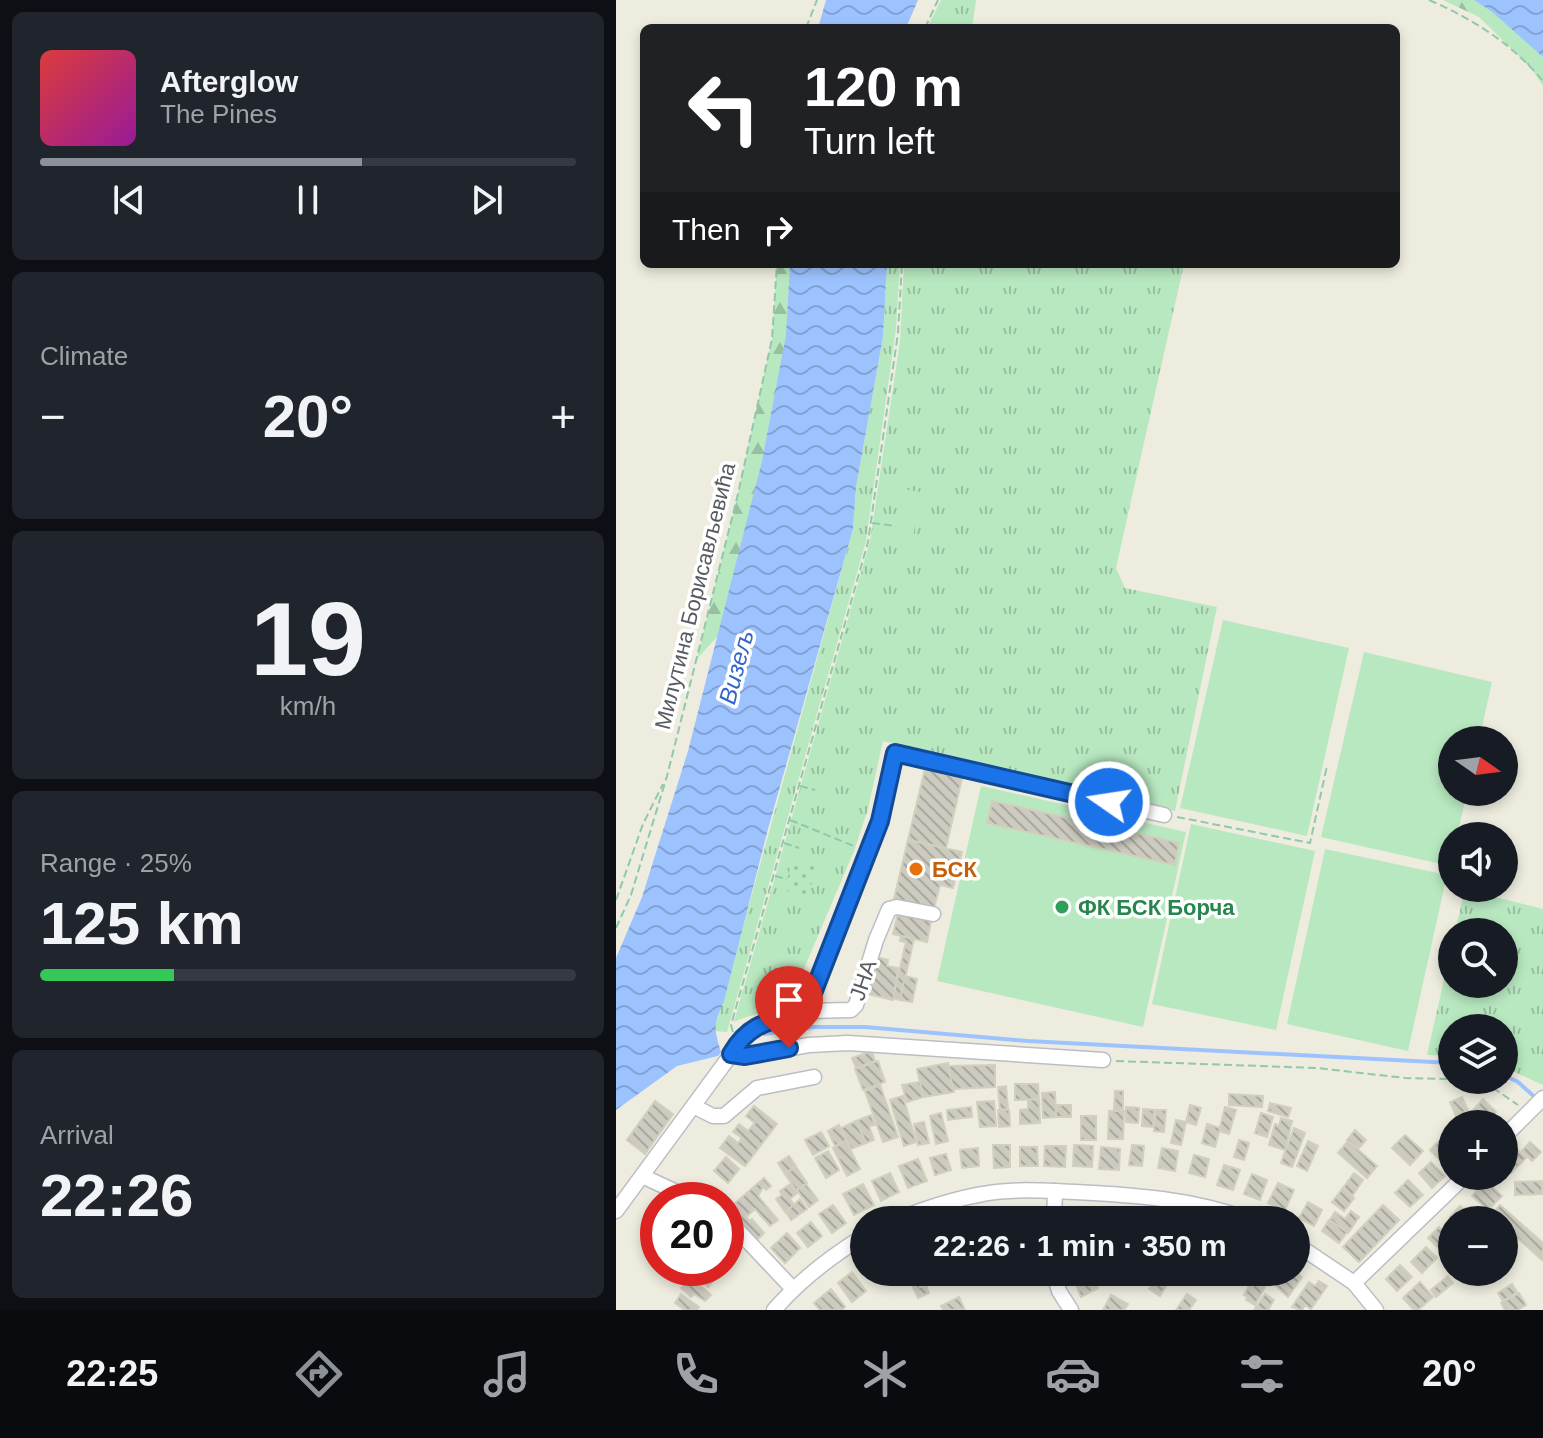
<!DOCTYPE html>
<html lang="en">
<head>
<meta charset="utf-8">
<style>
	:root { --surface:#171b24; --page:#20242c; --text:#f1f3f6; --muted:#9ea1a6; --line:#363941; --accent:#8c9099 }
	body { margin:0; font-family:Helvetica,sans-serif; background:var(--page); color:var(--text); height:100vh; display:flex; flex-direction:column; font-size:30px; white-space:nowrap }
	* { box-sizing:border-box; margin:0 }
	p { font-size:26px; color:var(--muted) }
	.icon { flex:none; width:44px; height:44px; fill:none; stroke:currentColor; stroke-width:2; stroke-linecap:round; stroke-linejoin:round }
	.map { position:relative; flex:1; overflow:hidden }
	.panel { display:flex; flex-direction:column; gap:12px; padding:12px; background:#0d0f14; width:616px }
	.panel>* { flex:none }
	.guide { position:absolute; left:24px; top:24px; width:760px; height:244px; border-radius:12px; box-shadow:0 4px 12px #0003; background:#202124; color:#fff; overflow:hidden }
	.needle { width:52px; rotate:104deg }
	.tools { position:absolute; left:822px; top:726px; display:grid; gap:16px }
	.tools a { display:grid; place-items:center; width:80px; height:80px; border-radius:50%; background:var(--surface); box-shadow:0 4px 12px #0003; font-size:40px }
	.speed { position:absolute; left:24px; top:1182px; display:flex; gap:16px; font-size:40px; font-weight:700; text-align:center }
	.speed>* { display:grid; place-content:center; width:104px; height:104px; border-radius:50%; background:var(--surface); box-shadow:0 4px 12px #0003; line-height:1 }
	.speed .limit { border:12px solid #d22; background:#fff; color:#111 }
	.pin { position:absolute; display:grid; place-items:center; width:68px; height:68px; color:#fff; margin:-82px -34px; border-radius:50% 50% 50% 0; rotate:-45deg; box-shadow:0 0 8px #0007 }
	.pin .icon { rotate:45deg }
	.me { position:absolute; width:88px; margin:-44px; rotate:283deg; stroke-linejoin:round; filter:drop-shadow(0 0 6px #0008) }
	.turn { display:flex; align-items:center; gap:28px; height:168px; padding:0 32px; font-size:36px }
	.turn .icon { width:104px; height:104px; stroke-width:2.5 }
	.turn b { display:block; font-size:56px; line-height:68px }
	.then { display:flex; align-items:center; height:76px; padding:0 32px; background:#0003; gap:16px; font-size:30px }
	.big { font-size:60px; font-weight:600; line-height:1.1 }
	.panel .card { flex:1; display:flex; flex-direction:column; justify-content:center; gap:12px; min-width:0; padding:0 28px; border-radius:12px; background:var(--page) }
	.panel .dial { align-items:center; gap:0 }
	.dial b { font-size:104px; line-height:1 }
	.song { display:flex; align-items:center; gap:24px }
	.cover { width:96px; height:96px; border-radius:12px; background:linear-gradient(135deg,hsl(0 70% 55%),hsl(300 70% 35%)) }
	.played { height:8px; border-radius:4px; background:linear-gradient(90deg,var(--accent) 60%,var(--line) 60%) }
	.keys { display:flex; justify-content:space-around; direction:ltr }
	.heat { display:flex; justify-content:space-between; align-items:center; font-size:44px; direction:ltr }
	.charge { height:12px; border-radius:6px; background:linear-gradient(90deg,#34c759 25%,var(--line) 0) }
	.trip { position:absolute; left:234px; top:1206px; width:460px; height:80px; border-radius:40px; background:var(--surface); box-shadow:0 4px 12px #0003; font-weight:600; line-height:80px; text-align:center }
	.tab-bar { display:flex; height:128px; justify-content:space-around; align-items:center; background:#090b0e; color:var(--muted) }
	.tab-bar .icon { width:56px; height:56px }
	.tab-bar .selected { color:var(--accent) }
	.tab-bar b { font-size:36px; color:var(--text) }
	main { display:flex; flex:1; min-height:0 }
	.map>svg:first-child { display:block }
</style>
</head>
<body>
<main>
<section class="panel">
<div class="card">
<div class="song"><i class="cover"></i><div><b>Afterglow</b><p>The Pines</p></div></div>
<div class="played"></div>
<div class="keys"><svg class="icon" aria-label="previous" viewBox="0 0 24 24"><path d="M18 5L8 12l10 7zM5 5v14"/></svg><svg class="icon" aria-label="pause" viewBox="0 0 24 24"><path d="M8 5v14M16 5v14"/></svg><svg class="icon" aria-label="next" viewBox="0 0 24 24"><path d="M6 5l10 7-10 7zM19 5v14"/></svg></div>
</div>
<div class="card"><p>Climate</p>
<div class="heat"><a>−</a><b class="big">20°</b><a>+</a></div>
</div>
<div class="card dial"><b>19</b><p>km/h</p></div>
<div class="card"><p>Range · 25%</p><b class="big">125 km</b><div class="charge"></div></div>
<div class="card"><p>Arrival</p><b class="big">22:26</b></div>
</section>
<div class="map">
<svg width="927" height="1310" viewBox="0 0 927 1310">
	<defs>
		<pattern id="grass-tufts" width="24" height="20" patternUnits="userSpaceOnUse" patternTransform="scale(2)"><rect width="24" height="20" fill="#b8e8c0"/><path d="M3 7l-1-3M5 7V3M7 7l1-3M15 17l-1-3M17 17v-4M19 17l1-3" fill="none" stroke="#98bf9f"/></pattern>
		<pattern id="forest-firs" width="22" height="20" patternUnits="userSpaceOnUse" patternTransform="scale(2)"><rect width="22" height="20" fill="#b8e8c0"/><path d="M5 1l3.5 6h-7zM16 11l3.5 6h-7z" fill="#98bf9f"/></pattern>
		<pattern id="park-dots" width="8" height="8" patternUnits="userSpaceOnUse" patternTransform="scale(2)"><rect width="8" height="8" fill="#b8e8c0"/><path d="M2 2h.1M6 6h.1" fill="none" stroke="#98bf9f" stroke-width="1.8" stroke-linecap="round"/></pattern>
		<pattern id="water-waves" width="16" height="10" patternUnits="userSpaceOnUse" patternTransform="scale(2)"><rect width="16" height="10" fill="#9dc3ff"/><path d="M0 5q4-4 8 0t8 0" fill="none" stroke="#83a1d2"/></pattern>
		<pattern id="building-back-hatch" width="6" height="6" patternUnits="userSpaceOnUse" patternTransform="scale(2)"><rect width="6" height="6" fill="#cdcbc0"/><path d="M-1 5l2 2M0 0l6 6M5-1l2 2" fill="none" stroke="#a9a89f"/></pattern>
	</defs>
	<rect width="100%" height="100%" fill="#edecdf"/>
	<g fill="url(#grass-tufts)">
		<polygon points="325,0 360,0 356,28 311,28"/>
		<polygon points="271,264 284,264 280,329 250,541 111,1032 98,1031 237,529 240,487 267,337"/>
		<path d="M288 264H568L500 568 509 588 601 607 559 811 267 741 252 809 238 851 187 971 169 968 167 979 193 986C180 1010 142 1010 118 1022L254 541 284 341Z"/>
		<polygon points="849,888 871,888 879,897 927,909 927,1085 888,1067 888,1028 836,1028 836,1056 811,1055 836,944 836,984 888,984 888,932 839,932"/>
	</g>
	<g fill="url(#forest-firs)">
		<polygon points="827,0 927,0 927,86 916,69 863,17"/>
		<polygon points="161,264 189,264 181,322 108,629 81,659 121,498 156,339"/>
	</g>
	<polygon fill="url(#park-dots)" points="177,859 201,865 192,896 168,890"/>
	<g fill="#b8e8c0">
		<polygon points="285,489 304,492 297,538 279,535"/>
		<polygon points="607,620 733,648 691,836 564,808"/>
		<polygon points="748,652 876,682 863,740 836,740 836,792 851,792 841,836 836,836 834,866 705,837"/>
		<polygon points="365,786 570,832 527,1027 321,981"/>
		<polygon points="575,824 699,851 660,1030 536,1004"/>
		<polygon points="709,849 831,875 792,1051 671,1024"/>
	</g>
	<g fill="url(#water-waves)">
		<polygon points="210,0 302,0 290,28 202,28"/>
		<polygon points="858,0 927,0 927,57 875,11"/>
		<path d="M174 264H271L267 337 240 487 237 529 152 829 108 1001C97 1025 98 1029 105 1052L102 1056 61 1066 0 1110V958L26 897 72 751 146 461 170 335Z"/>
	</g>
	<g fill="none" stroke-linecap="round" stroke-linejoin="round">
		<g stroke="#9dc3ff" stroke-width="4">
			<polyline points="148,1034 197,1027 249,1027 412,1041 836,1063"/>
			<polyline points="888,1075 902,1082 922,1100"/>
		</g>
	</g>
	<g fill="url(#building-back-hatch)" stroke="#d2cfbd" stroke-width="2">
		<polygon points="309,769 346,778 330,848 292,840"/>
		<polygon points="376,801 563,843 559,865 371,823"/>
		<polygon points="292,840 346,852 337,888 324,885 318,908 278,899"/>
		<polygon points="282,913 315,921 311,942 277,934"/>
		<polygon points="285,936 298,939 284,1000 277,998 290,942 284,941"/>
		<polygon points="260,957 272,960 271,966 282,968 277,1000 248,993"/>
		<polygon points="170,969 196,974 194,983 168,978"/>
		<polygon points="289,976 301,979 296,1002 284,1000"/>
		<polygon points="256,1051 259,1061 240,1068 236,1058"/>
		<polygon points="262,1061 269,1082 247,1090 239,1069"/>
		<polygon points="332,1063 338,1092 307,1097 301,1069"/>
		<polygon points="379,1065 379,1087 337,1089 332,1066"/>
		<polygon points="304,1082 307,1097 291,1102 286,1085"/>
		<polygon points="399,1084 422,1084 423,1099 399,1100"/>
		<polygon points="264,1085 282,1137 267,1142 249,1091"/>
		<polygon points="390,1086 392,1109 384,1110 382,1087"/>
		<polygon points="499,1091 507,1091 507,1110 498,1110"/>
		<polygon points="439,1092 440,1117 427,1118 426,1093"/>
		<polygon points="613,1094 647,1096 646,1107 613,1105"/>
		<polygon points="287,1096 300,1142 288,1146 274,1100"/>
		<polygon points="846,1097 852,1110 840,1116 834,1102"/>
		<polygon points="423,1099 424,1123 404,1124 404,1110 412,1109 412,1100"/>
		<polygon points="867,1099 880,1112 869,1124 857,1124 850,1118"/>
		<polygon points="39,1101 57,1114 29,1154 11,1140"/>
		<polygon points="378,1101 380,1126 364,1127 361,1102"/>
		<polygon points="654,1103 675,1108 672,1117 652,1111"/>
		<rect x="440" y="1105" width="15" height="12"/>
		<polygon points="574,1105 585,1108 580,1125 570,1122"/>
		<polygon points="138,1106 161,1124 129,1166 104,1148 113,1136 122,1143 126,1138 117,1132 123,1124 132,1131 139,1123 130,1116"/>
		<polygon points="355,1107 356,1117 332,1120 331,1110"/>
		<polygon points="510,1107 523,1108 522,1123 510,1122"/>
		<polygon points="609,1107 620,1110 613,1134 603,1131"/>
		<polygon points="527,1109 538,1110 537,1127 526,1126"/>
		<polygon points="382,1110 393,1110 394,1126 383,1127"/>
		<polygon points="540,1110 550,1110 548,1132 538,1131"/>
		<polygon points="493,1111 508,1111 507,1139 492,1139"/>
		<polygon points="325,1113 332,1141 320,1144 314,1116"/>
		<polygon points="645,1113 657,1117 651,1137 639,1133"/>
		<polygon points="255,1115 259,1125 253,1126 258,1140 250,1143 240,1121"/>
		<rect x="465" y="1116" width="15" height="24"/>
		<polygon points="665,1118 676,1121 669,1150 653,1145 659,1124 663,1126"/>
		<polygon points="560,1120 570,1122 565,1145 555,1143"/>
		<polygon points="240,1121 250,1143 235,1149 225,1128"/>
		<polygon points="308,1122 313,1143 302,1145 298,1124"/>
		<polygon points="591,1124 604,1128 599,1147 586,1143"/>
		<polygon points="223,1125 230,1141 219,1146 212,1131"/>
		<polygon points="678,1128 689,1133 676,1167 665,1163"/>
		<polygon points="739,1130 750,1140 742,1149 731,1140"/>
		<polygon points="205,1132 213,1146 197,1155 189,1140"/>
		<polygon points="789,1135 807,1151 794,1165 776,1148"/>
		<polygon points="826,1138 836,1147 836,1153 826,1162 814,1150"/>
		<polygon points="623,1140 633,1143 628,1160 618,1157"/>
		<polygon points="230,1141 244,1169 231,1176 217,1148"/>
		<polygon points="692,1141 702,1146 691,1171 681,1166"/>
		<polygon points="732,1141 761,1166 751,1178 722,1153"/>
		<polygon points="914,1142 925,1152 916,1161 906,1151"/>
		<polygon points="377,1145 394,1145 394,1167 378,1168"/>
		<polygon points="458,1145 477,1146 476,1167 457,1166"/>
		<polygon points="516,1145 528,1146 526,1166 513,1165"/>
		<polygon points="896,1145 910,1158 895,1173 888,1167 888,1153"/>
		<polygon points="429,1146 450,1146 449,1167 428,1166"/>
		<polygon points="404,1147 421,1147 422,1166 404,1166"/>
		<polygon points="485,1147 504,1149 503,1170 483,1169"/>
		<polygon points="362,1148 363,1166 346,1168 344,1150"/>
		<polygon points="546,1148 562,1151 559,1171 542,1168"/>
		<polygon points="212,1151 223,1170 210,1178 199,1158"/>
		<polygon points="330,1154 335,1170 319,1175 314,1158"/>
		<polygon points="578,1155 593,1159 589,1177 573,1173"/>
		<polygon points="173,1156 180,1166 169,1174 162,1163"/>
		<polygon points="110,1157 123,1169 112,1183 98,1171"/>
		<polygon points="302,1159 311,1181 292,1188 283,1166"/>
		<polygon points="815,1162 829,1176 816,1188 803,1173"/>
		<polygon points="608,1165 624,1170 617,1190 601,1185"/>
		<polygon points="180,1167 191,1183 180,1190 169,1174"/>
		<polygon points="274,1173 283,1192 265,1201 256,1181"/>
		<polygon points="738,1173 747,1180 736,1196 727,1188"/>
		<polygon points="636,1174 651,1180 644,1200 628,1194"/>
		<polygon points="148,1178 155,1186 150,1190 147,1187 142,1196 162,1220 154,1226 139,1209 130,1217 134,1221 136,1219 148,1233 139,1242 111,1210"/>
		<polygon points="792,1180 807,1195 794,1207 779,1193"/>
		<polygon points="869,1181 886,1196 872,1210 856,1196"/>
		<polygon points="926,1181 926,1194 899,1195 899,1182"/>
		<polygon points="662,1183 678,1190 669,1210 652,1203"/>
		<polygon points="174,1184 181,1193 174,1199 178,1205 169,1212 160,1199 166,1195 164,1191"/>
		<polygon points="190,1184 202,1200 193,1207 181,1190"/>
		<polygon points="247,1184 258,1205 238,1215 227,1194"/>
		<polygon points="727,1188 738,1198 728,1211 716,1202"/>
		<polygon points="184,1199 191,1209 175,1220 170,1212"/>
		<polygon points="692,1202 706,1210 698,1226 683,1218"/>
		<polygon points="217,1205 230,1223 216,1233 203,1214"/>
		<polygon points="767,1205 783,1220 743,1262 727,1247"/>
		<polygon points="884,1205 927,1243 927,1261 888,1226 888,1220 881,1220 876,1215"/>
		<polygon points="844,1206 848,1210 850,1208 860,1217 857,1220 837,1220 834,1217"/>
		<polygon points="735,1211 743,1217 732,1233 714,1220 719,1212 729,1219"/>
		<polygon points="713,1220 731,1232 723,1243 706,1231"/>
		<polygon points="195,1222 206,1236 192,1247 181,1233"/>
		<polygon points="823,1227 836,1241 826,1251 812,1238"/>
		<polygon points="171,1233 184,1248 169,1263 155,1248"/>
		<polygon points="810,1247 821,1258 806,1273 795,1262"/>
		<polygon points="784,1265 796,1277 781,1291 770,1279"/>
		<polygon points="680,1266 684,1269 681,1273 686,1277 672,1297 658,1284 666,1272 680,1272"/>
		<polygon points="81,1268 98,1280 92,1287 76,1273"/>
		<polygon points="236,1272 250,1291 236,1302 222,1283"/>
		<polygon points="474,1272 482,1288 465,1297 458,1280"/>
		<polygon points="832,1276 837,1283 820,1297 815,1290"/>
		<polygon points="75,1277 95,1295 89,1301 78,1294 75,1297 65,1288"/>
		<polygon points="540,1277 552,1283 544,1296 533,1289"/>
		<polygon points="300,1279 304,1287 310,1285 313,1293 302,1298 294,1281"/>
		<polygon points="640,1280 650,1285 639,1305 630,1300 632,1297 628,1295 634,1284 637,1286"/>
		<polygon points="703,1281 711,1286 695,1309 689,1305 686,1310 676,1307 693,1282 699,1286"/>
		<polygon points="804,1282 817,1297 802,1310 798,1310 787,1298"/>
		<polygon points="896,1284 901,1292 887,1301 882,1293"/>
		<polygon points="215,1289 229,1307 226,1310 204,1310 198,1303"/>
		<polygon points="903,1293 910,1305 901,1310 889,1310 885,1303"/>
		<polygon points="65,1294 83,1307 81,1310 69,1310 59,1303"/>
		<polygon points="571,1294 580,1300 573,1310 560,1310"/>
		<polygon points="649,1294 658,1300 652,1310 638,1310"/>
		<polygon points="495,1295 512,1304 508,1310 487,1310"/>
		<polygon points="343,1297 349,1310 327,1310 325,1306"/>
	</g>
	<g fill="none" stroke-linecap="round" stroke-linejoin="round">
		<g stroke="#bcbdc5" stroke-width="17">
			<g id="minor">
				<polyline points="190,1011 264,821 279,753 548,815"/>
				<polyline points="115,1054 129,1056 193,1045 232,1043 487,1060"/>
				<polyline points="79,1107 97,1116 108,1116 141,1088 198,1077"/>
				<polyline points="888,1137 927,1098"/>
				<polyline points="26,1176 78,1200"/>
				<polyline points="0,1211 133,1030 190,1011 235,1010 240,1005 260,940 273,909 281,907 317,914"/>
				<polyline points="110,1218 177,1289"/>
				<path d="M280 1220C308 1209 337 1199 367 1194 397 1188 429 1191 459 1192 519 1195 577 1199 634 1220"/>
				<polyline points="438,1220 439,1191"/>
				<polyline points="680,1244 738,1283 760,1310"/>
				<polyline points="437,1272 443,1291 455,1310"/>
				<polyline points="738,1283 849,1176"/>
				<path d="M158 1310C184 1280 214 1257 248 1236"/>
			</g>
		</g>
		<g stroke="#90c9aa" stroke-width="2" stroke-dasharray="8 4" stroke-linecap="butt">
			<path d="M813 0C857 19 895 43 927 81"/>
			<polyline points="190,28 201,0"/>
			<polyline points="309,28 322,0"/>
			<polyline points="256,523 280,526"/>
			<polyline points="184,786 199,790"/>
			<polyline points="561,817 694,843 711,766"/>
			<polyline points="174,820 238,846"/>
			<polyline points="168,843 183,848"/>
			<polyline points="159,876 171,879"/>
			<polyline points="0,900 27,824 47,784"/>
			<polyline points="0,928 15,895 51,776 121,498 156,339 161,264"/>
			<polyline points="117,1032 115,1025 252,542 282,333 286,264"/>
			<polyline points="500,1061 701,1068 789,1078 836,1079"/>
			<polyline points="855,1080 867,1081 902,1105"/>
		</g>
		<use href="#minor" stroke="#fff" stroke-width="14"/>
	</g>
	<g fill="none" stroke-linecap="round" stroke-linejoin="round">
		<g stroke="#114b97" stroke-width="20">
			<path id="route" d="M173 1048 129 1056 115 1054C134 1021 157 1021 190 1011L264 821 279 753 493 802"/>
		</g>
		<use href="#route" stroke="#1a73e8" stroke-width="14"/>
	</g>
	<circle fill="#e8710a" stroke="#fff" stroke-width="3" cx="300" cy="869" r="8"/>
	<circle fill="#2e9e5b" stroke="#fff" stroke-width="3" cx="446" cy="907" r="8"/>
	<g text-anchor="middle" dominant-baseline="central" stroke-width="7" stroke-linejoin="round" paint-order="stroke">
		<g font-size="22" fill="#585b62" stroke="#fff">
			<text transform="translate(79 596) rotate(-76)">Милутина Борисављевића</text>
			<text transform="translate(247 980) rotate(-71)">ЈНА</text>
		</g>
		<g font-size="22" font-weight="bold" fill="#c56008" stroke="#fff" text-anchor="start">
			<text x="316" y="869">БСК</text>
		</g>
		<g font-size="22" font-weight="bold" fill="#27864d" stroke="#fff" text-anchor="start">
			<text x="462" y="907">ФК БСК Борча</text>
		</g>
		<g font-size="24" font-style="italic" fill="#3364ce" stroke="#fff">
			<text transform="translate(120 667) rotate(-75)">Визељ</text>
		</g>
	</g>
</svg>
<div class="tools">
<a><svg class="needle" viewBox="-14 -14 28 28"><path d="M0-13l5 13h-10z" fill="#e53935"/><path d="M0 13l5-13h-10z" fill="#9ea1a6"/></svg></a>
<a><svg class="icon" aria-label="sound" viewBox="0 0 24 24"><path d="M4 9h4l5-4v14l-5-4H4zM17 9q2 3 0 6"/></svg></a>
<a><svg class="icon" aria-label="search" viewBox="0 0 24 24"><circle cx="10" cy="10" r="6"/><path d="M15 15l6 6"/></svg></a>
<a><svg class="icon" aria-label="layers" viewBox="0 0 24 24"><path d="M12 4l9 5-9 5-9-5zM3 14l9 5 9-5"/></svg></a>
<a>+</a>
<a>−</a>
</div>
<div class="speed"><div class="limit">20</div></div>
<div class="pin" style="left:173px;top:1048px;background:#d93025"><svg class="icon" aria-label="arrive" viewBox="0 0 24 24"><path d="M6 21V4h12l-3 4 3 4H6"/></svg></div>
<svg class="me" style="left:493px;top:802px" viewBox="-20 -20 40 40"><circle r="17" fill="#1a73e8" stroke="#fff" stroke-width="3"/><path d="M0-11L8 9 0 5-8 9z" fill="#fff"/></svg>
<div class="trip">22:26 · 1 min · 350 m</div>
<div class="guide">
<div class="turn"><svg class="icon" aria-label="left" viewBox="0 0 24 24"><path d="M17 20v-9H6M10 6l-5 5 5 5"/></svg><div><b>120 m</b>Turn left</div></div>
<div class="then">Then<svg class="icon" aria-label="right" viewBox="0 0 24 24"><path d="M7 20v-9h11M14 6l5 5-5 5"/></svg></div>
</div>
</div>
</main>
<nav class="tab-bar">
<b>22:25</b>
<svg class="icon selected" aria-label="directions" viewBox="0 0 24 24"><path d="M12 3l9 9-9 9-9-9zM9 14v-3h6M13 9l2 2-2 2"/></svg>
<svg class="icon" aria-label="music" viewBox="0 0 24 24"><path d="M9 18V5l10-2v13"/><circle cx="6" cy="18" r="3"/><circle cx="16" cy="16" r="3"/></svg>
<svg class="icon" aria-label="phone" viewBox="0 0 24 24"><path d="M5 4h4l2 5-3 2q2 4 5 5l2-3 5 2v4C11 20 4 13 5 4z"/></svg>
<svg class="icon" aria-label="climate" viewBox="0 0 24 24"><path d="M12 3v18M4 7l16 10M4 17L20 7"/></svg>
<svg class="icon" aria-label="car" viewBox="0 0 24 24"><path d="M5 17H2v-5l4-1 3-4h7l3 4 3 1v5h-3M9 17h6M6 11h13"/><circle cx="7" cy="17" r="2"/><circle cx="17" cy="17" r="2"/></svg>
<svg class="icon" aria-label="filters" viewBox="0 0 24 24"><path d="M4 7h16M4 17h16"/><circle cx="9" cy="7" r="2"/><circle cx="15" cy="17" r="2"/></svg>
<b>20°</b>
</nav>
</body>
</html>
